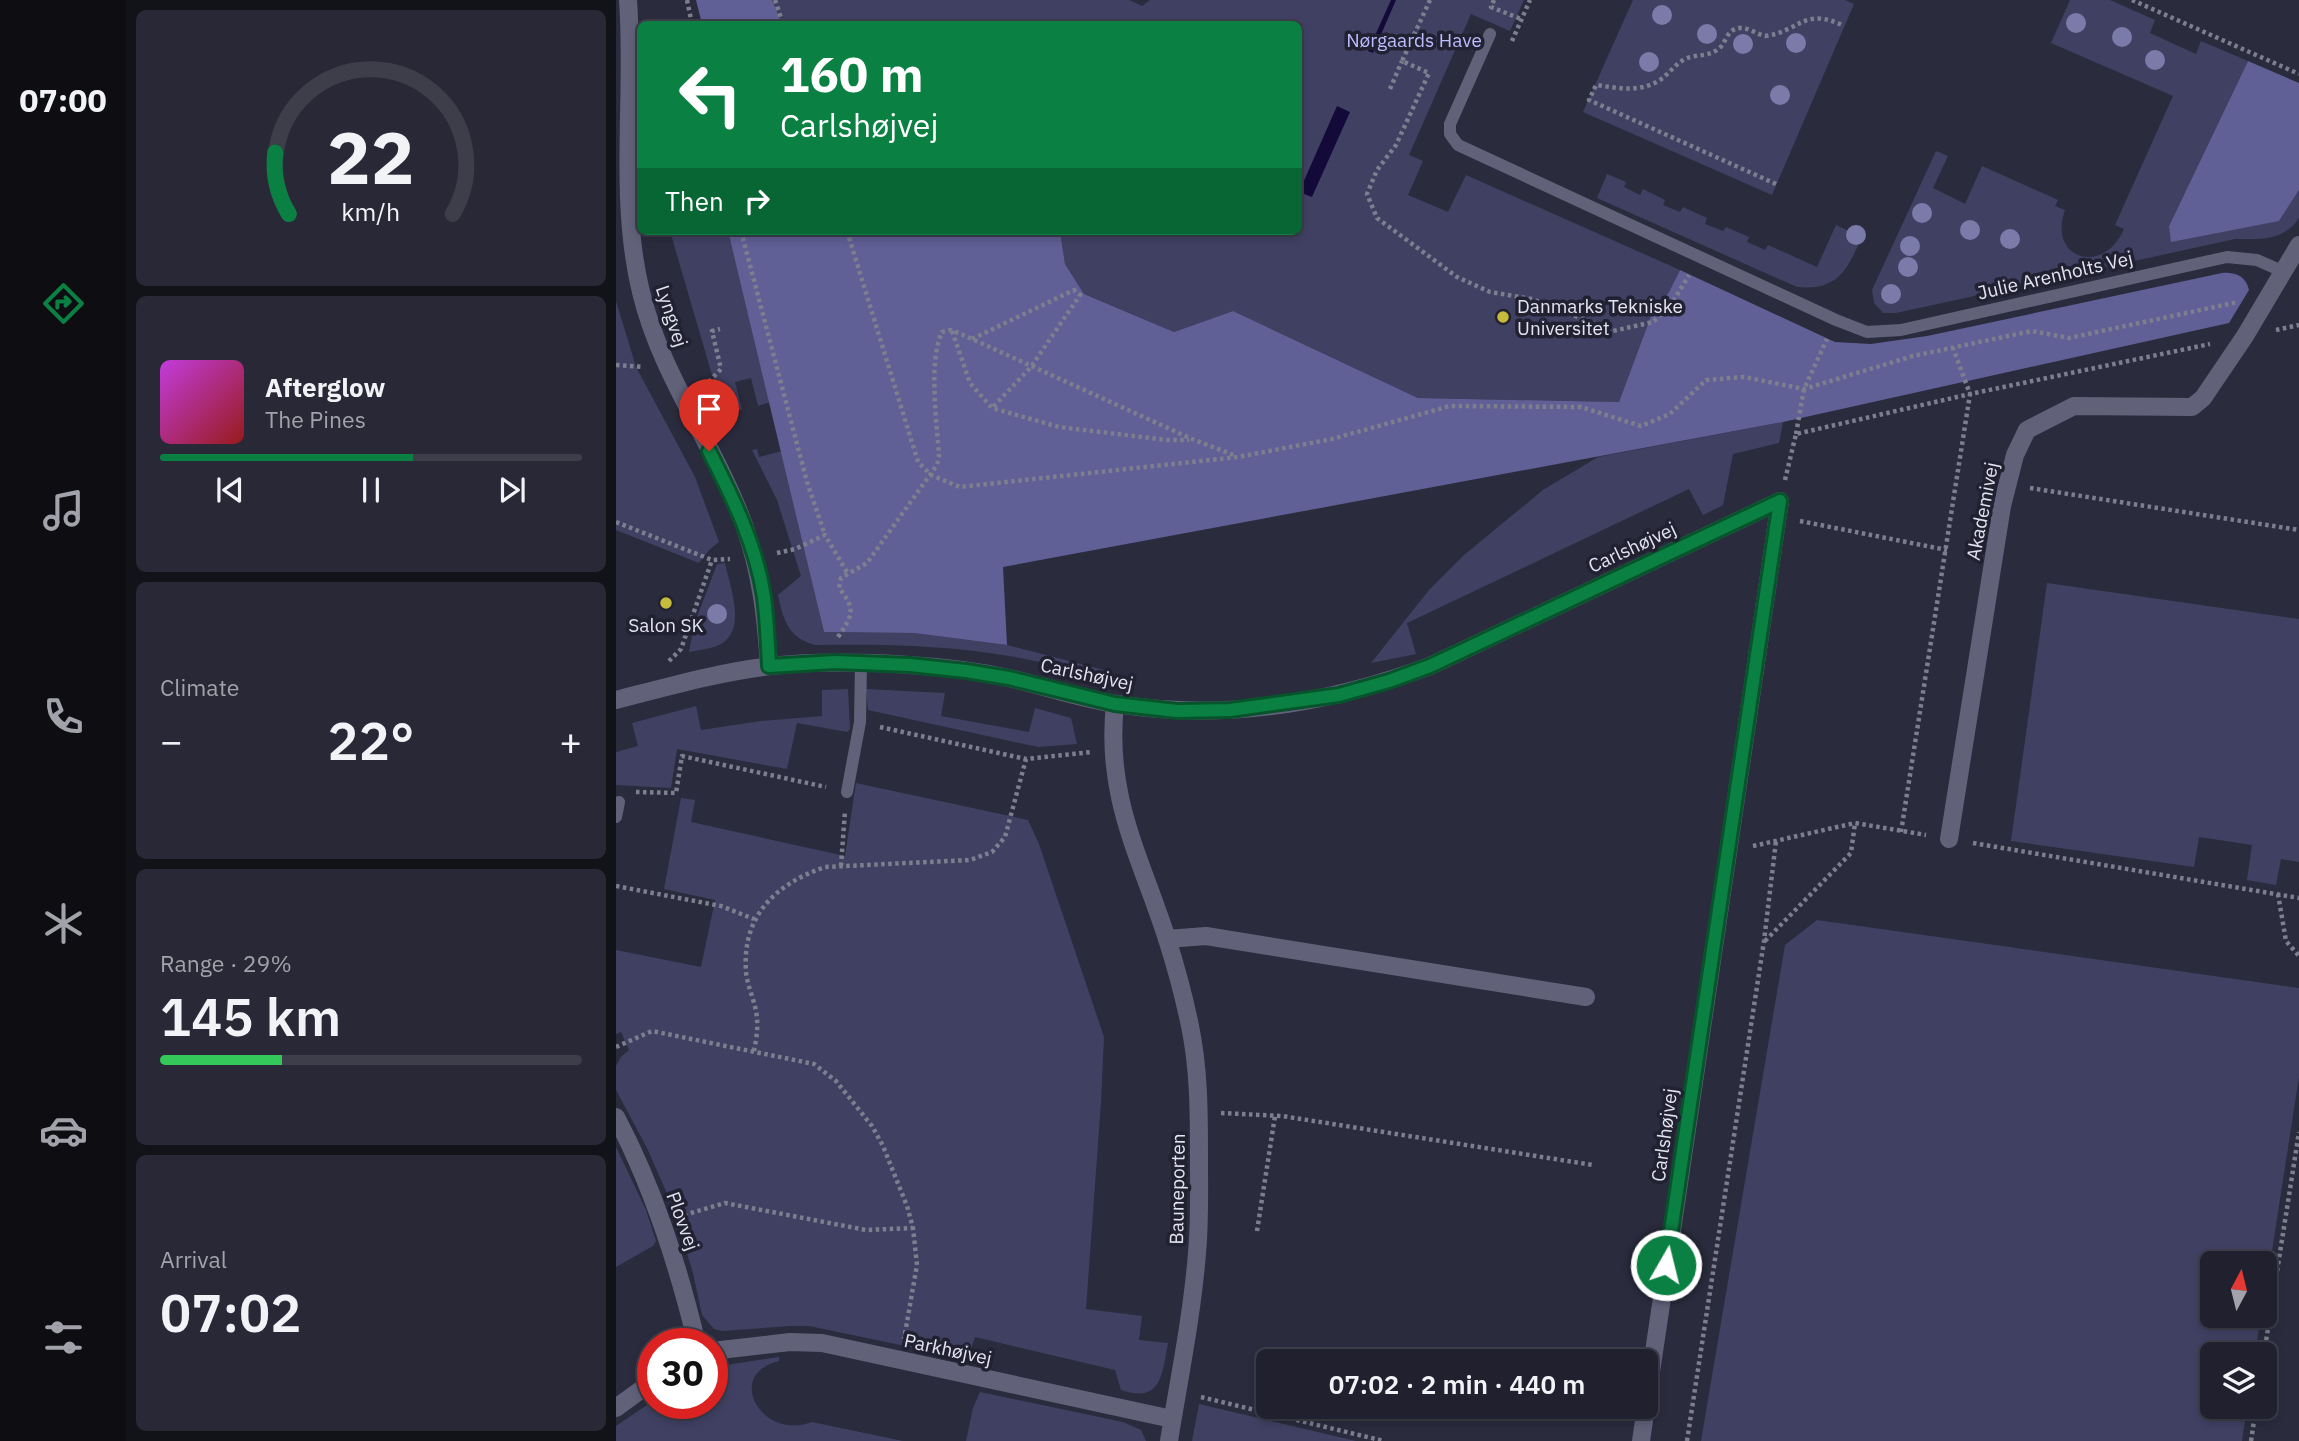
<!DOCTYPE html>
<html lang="en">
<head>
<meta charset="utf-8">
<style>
	:root { --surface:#20202e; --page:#282836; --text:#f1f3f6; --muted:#a2a3aa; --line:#3d3e4a; --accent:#0b8043 }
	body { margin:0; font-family:"IBM Plex Sans",sans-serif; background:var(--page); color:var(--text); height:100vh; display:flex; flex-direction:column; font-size:26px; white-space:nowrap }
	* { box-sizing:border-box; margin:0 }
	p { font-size:23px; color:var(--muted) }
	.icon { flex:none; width:38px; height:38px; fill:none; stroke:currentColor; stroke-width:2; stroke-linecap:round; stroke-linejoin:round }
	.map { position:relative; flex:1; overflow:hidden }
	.drawer { display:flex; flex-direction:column; gap:10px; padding:10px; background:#121219; width:490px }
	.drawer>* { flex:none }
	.top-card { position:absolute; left:21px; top:21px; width:665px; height:214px; border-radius:10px; box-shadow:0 4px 10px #0003,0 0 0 2px var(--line); background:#0b8043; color:#fff; overflow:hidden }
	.needle { width:46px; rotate:7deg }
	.controls { position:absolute; left:1584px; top:1251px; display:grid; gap:14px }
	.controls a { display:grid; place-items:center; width:77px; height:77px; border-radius:10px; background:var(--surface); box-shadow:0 4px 10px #0003,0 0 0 2px var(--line); font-size:35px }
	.speed { position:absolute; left:21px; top:1328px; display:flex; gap:14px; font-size:35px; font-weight:700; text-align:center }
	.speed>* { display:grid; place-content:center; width:91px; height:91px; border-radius:50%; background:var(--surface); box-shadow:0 4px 10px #0003,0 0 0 2px var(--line); line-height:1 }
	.speed .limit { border:10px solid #d22; background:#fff; color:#111 }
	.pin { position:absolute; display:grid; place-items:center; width:60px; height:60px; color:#fff; margin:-72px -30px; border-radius:50% 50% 50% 0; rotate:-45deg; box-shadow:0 0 7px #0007 }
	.pin .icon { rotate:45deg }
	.me { position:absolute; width:77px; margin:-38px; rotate:8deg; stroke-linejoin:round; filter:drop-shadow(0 0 5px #0008) }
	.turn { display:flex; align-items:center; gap:24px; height:147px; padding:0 28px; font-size:32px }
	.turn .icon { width:91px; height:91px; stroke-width:2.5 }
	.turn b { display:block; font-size:49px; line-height:60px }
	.then { display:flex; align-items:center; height:66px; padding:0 28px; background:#0003; gap:14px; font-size:26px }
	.big { font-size:52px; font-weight:600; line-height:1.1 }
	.drawer .widget { flex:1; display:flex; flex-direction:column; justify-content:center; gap:10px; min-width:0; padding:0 24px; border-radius:10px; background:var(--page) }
	.drawer .dial { align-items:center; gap:0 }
	.dial svg { height:182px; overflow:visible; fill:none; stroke:var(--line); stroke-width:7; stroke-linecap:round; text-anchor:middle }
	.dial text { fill:var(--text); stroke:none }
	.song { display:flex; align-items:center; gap:21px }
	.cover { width:84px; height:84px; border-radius:10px; background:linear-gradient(135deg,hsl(290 70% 55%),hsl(0 70% 35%)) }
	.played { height:7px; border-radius:4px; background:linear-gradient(90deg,var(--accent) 60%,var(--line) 60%) }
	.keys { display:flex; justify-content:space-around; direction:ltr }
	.heat { display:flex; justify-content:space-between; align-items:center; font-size:38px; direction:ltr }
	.charge { height:10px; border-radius:5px; background:linear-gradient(90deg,#34c759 29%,var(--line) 0) }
	.trip { position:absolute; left:640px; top:1349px; width:402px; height:70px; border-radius:10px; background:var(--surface); box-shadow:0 4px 10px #0003,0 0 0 2px var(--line); font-weight:600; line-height:70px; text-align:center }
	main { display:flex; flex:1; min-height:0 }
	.tab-bar { display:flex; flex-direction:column; width:126px; justify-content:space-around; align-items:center; background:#0d0d12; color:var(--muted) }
	.tab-bar .icon { width:49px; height:49px }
	.tab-bar .on { color:var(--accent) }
	.tab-bar b { font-size:32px; color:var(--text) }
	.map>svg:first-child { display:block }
</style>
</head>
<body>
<main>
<nav class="tab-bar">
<b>07:00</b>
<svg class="icon on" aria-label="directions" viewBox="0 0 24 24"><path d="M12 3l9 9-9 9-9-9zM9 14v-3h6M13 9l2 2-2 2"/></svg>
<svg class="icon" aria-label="music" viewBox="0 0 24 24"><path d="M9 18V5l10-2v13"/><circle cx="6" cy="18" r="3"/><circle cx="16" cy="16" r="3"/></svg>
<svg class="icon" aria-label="phone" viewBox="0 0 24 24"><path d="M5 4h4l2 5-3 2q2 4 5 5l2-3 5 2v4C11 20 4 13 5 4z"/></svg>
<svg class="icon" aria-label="climate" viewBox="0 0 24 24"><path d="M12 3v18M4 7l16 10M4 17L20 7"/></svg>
<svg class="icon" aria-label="car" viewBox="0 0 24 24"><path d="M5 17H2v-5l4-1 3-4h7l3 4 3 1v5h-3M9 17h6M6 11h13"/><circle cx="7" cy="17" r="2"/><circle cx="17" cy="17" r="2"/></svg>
<svg class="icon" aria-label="filters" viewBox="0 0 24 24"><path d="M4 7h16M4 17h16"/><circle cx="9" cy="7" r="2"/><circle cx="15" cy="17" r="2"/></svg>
</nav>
<section class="drawer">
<div class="widget dial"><svg viewBox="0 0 100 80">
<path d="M14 69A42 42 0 1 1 86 69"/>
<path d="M14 69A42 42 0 0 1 8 42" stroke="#0b8043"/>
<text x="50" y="56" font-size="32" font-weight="700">22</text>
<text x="50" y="72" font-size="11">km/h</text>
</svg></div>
<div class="widget">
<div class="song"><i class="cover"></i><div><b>Afterglow</b><p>The Pines</p></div></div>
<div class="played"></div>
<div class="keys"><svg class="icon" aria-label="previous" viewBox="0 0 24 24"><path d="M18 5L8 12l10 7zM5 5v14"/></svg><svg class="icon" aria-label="pause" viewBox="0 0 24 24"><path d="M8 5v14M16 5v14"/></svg><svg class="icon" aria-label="next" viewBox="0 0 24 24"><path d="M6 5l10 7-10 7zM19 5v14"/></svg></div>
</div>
<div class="widget"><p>Climate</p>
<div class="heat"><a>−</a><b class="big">22°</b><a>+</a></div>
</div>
<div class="widget"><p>Range · 29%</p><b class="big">145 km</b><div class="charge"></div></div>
<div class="widget"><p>Arrival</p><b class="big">07:02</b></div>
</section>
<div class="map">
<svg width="1683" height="1441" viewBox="0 0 1683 1441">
	<rect width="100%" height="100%" fill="#2a2b3d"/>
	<g fill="#404063">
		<polygon points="156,0 513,0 526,6 534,0 908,0 894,31 855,14 793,155 807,161 792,195 832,212 850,175 1064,270 1053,292 1035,316 1003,402 802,398 617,311 558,332 468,294 449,264 444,231 682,231 682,24 166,24"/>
		<polygon points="1017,0 1229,0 1238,4 1156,195 967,112"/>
		<path d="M1454 0H1494L1539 20 1534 33 1580 54 1585 41 1632 61 1553 226 1663 221 1683 190V218C1667 242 1644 239 1619 239L1280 313H1267L1258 303 1256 290 1320 151 1332 156 1317 188 1349 204 1366 166 1442 200 1439 206 1449 210C1431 260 1488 276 1508 229L1499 225 1557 96 1435 43Z"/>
		<path d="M991 174 1010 182 1008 187 1024 195 1027 189 1049 200 1047 205 1064 212 1067 207 1091 218 1089 224 1107 231 1110 227 1133 237 1131 242 1149 250 1152 245 1201 267 1220 225 1246 237C1231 270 1222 291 1181 287L981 198Z"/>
		<polygon points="54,231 112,231 154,402 142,406 135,378 119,382 126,409 118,413 96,375"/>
		<polygon points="0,301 20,367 79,477 103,542 93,550 83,563 0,530"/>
		<polygon points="1167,422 1163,443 1117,454 1107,505 1087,515 1073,489 791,623 800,654 755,663 813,590 848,555 927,490 982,457"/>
		<path d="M141 449 143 457 166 451 208 632 298 633 391 645 492 671 483 675C455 669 427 662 399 657 333 645 266 644 200 645 173 639 167 620 162 595L185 576 161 500 136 450Z"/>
		<path d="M109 563C114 587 133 633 101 646 92 649 82 650 73 652L78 625 101 564Z"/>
		<polygon points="1431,583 1683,619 1683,862 1665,859 1660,885 1631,880 1636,845 1583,837 1578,867 1395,841"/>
		<polygon points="232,689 234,729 231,732 181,723 171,769 61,749 55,788 0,785 0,752 22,746 16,723 80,706 85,730 145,721 206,716 206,690"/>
		<polygon points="250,689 329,693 325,716 413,732 419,708 455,718 461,744 422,747 252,710"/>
		<path d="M240 783 412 820 423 844 488 1037 485 1102 470 1309 526 1316 523 1340 552 1343C546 1374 546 1404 505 1390L499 1370 359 1337 352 1359 193 1326H174L106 1331 98 1329 86 1315 77 1273 56 1205 31 1148 0 1090V1066L5 1057 13 1050 5 1032 0 1034V950L85 967 99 900 48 889 65 798 79 800 75 822 229 856Z"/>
		<polygon points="1201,920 1683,988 1683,1077 1649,1296 1648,1264 1596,1264 1596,1316 1645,1316 1639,1354 1596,1354 1596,1407 1631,1407 1626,1441 1085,1441 1169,945"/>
		<polygon points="0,1147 30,1210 40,1241 37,1246 0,1267"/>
		<path d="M163 1357V1361C108 1374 145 1441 196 1422L287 1441H0V1426L37 1401V1404H96V1371L116 1364Z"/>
		<polygon points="364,1392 507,1422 525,1430 530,1441 350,1441 357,1408"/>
		<polygon points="583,1404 740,1441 576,1441"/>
	</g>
	<g fill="#605f96">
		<polygon points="80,0 156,0 166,24 86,24"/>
		<polygon points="1632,61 1683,83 1683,190 1663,221 1555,242 1553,226"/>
		<path d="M112 231H444L449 264 468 294 558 332 617 311 802 398 1003 402 1035 316 1053 292 1064 270 1219 342 1255 344 1311 336 1606 273C1619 272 1630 276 1633 290L1613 323 1167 422 387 567 391 645 298 633 208 632Z"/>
	</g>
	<g fill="#130a3a">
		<polygon points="775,0 780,0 757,53 752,51"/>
		<polygon points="721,106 734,112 696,197 683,192"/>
	</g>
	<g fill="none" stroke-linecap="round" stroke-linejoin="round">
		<g stroke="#7d7e8e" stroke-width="4.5" stroke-dasharray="3.5 3.5" stroke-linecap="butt">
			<polyline points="71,0 76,24"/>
			<polyline points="159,0 167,24"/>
			<polyline points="814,0 786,61 813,73 780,145 761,170 751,194 761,218 841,277 874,292 916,299 997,331 1037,322 1055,305 1073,275"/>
			<polyline points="878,0 875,7 905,19"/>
			<polyline points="1516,0 1683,74"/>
			<polyline points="896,41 914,0"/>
			<polyline points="774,89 786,61"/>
			<path d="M1160 184 973 100 980 85C1002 88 1023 93 1044 80 1053 74 1059 64 1069 59 1080 54 1091 57 1101 50 1111 44 1109 30 1123 28 1132 27 1140 34 1149 36 1183 32 1188 6 1228 26"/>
			<polyline points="125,231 191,482 209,535"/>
			<polyline points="231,231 302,462 315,475 344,487 622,457 716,439 834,406 965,407 1025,426 1054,414 1090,380 1128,377 1188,389 1297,356 1416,331 1453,338 1622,302"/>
			<polyline points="1660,330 1683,325"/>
			<polyline points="336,331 354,383 376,408 443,427 551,440 573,440"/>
			<polyline points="356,339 458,290 464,295 415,367 376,408"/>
			<polyline points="0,365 27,367"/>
			<polyline points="88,387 105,369 96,331 104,329"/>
			<polyline points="1180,434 1188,389 1211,339"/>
			<polyline points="1169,480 1180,434 1354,394 1594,344"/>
			<polyline points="1414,488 1683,530"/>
			<polyline points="1184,521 1331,550"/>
			<polyline points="0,522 96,560 114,559"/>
			<polyline points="161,553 179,549 209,535 232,574"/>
			<path d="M222 637C237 615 240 609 223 588L225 578 251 563 321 465 323 456C321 423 312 361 326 332L335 330 345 334 576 439 620 456"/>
			<polyline points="53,661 65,649 96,560"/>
			<polyline points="264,727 410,759 475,752"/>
			<polyline points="20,792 60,793 66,756 210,787"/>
			<polyline points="1285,832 1354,394 1337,348"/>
			<polyline points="1357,843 1683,898"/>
			<polyline points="1137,846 1239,823 1310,835"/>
			<polyline points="225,866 229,811"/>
			<polyline points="0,886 105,906 138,919"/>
			<polyline points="1662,894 1670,941 1683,956"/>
			<polyline points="1149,941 1235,853 1239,823"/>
			<polyline points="0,1047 36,1031 198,1064 220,1081 256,1126 267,1146 291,1206 297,1228 301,1265 288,1339"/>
			<path d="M138 1051C140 1041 142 1029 141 1019 140 1002 131 987 130 971 126 915 160 884 209 867L354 860 376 852 389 837 410 759"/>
			<polyline points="605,1113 666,1116 977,1165"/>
			<polyline points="68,1215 109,1203 250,1230 297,1228"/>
			<polyline points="641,1231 659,1116"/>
			<polyline points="1648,1354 1683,1132"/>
			<polyline points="585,1397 768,1441"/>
			<polyline points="1071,1441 1148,941 1160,841"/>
			<polyline points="1635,1441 1640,1407"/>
		</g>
		<g stroke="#61627a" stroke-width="12">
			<polyline points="874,34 834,124 834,134 842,145 1220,320 1251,332 1285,330 1611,257 1641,260 1666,271"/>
			<polyline points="231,792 244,722 245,663"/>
			<polyline points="0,817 3,802"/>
		</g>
		<g stroke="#61627a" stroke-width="18">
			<path d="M12 0C19 96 2 199 25 292 45 376 99 445 128 525 145 572 150 618 153 666"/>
			<path d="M0 700C51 687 103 672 155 666 201 661 247 662 293 665 327 667 360 671 393 678 429 686 465 699 501 704 607 721 715 703 814 666L1164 501 1031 1399"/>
			<path d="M499 704C489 797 524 855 551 939 560 967 568 997 574 1026 583 1069 583 1113 583 1158 583 1189 584 1221 581 1253 576 1316 563 1379 553 1441"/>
			<polyline points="1333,839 1386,506 1399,455 1411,430 1458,406 1576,407 1587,398 1629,336 1683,245"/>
			<polyline points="551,939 590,936 970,997"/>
			<path d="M0 1117C38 1189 62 1265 81 1344"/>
			<polyline points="96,1351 174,1342 206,1343 556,1419"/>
			<polyline points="0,1408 37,1381"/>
			<polyline points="1025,1441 1030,1407"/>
		</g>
	</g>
	<g fill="#7a7ba8">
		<circle cx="1046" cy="15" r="10"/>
		<circle cx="1460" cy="23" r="10"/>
		<circle cx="1091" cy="34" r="10"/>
		<circle cx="1506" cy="37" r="10"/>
		<circle cx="1180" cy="43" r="10"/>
		<circle cx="1127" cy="44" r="10"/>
		<circle cx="1539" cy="60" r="10"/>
		<circle cx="1033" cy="62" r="10"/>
		<circle cx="1164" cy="95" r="10"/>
		<circle cx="1306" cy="213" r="10"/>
		<circle cx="1354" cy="230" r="10"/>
		<circle cx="1240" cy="235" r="10"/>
		<circle cx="1394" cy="239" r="10"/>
		<circle cx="1294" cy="246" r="10"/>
		<circle cx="1292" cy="267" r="10"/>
		<circle cx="1275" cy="294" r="10"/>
		<circle cx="101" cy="614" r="10"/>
	</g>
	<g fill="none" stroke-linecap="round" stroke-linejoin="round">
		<g stroke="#07532c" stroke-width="18">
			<path id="route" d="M93 451C117 498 140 545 148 597 151 620 152 643 153 666L219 662 294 665 350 671 393 678 499 704 561 711 614 710 723 695 773 681 814 666 1164 501 1050 1265"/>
		</g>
		<use href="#route" stroke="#0b8043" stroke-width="12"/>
	</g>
	<g fill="#c7bb3b" stroke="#212132" stroke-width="2.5">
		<circle cx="887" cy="317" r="7"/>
		<circle cx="50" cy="603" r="7"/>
	</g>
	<g text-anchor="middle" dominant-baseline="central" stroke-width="7" stroke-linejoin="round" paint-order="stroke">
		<g font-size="19" fill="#bcbcff" stroke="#212132">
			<text x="798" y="40">Nørgaards Have</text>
		</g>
		<g font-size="19" fill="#e3e4f0" stroke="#212132">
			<text transform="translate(1439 275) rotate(-13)">Julie Arenholts Vej</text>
			<text transform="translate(56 316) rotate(72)">Lyngvej</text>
			<text transform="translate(1366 511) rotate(-79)">Akademivej</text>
			<text transform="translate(1016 547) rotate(-25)">Carlshøjvej</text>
			<text transform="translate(471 674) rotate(12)">Carlshøjvej</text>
			<text transform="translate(1048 1135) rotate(-82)">Carlshøjvej</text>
			<text transform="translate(561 1189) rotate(-89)">Bauneporten</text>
			<text transform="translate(67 1221) rotate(70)">Plovvej</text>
			<text transform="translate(332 1349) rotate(12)">Parkhøjvej</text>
		</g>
		<g font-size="19" fill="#e3e4f0" stroke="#212132" text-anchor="start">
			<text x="901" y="306">Danmarks Tekniske<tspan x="901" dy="22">Universitet</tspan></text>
			<text x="50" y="625" text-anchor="middle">Salon SK</text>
		</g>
	</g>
</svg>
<div class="controls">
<a><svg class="needle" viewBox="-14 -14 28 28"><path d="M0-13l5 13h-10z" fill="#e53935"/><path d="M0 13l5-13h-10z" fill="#a2a3aa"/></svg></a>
<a><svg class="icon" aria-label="layers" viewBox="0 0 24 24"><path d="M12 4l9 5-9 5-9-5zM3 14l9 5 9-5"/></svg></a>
</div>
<div class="speed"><div class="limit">30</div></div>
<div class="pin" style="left:93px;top:451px;background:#d93025"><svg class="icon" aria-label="arrive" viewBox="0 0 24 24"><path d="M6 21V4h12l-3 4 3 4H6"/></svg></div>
<svg class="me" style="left:1050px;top:1265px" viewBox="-20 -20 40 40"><circle r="17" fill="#0b8043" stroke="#fff" stroke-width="3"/><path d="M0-11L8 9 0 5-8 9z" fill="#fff"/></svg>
<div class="trip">07:02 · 2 min · 440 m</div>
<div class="top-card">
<div class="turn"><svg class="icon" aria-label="left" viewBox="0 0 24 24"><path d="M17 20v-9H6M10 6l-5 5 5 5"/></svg><div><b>160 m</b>Carlshøjvej</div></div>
<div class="then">Then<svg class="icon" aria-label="right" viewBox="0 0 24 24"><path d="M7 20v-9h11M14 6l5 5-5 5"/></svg></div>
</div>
</div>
</main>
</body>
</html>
